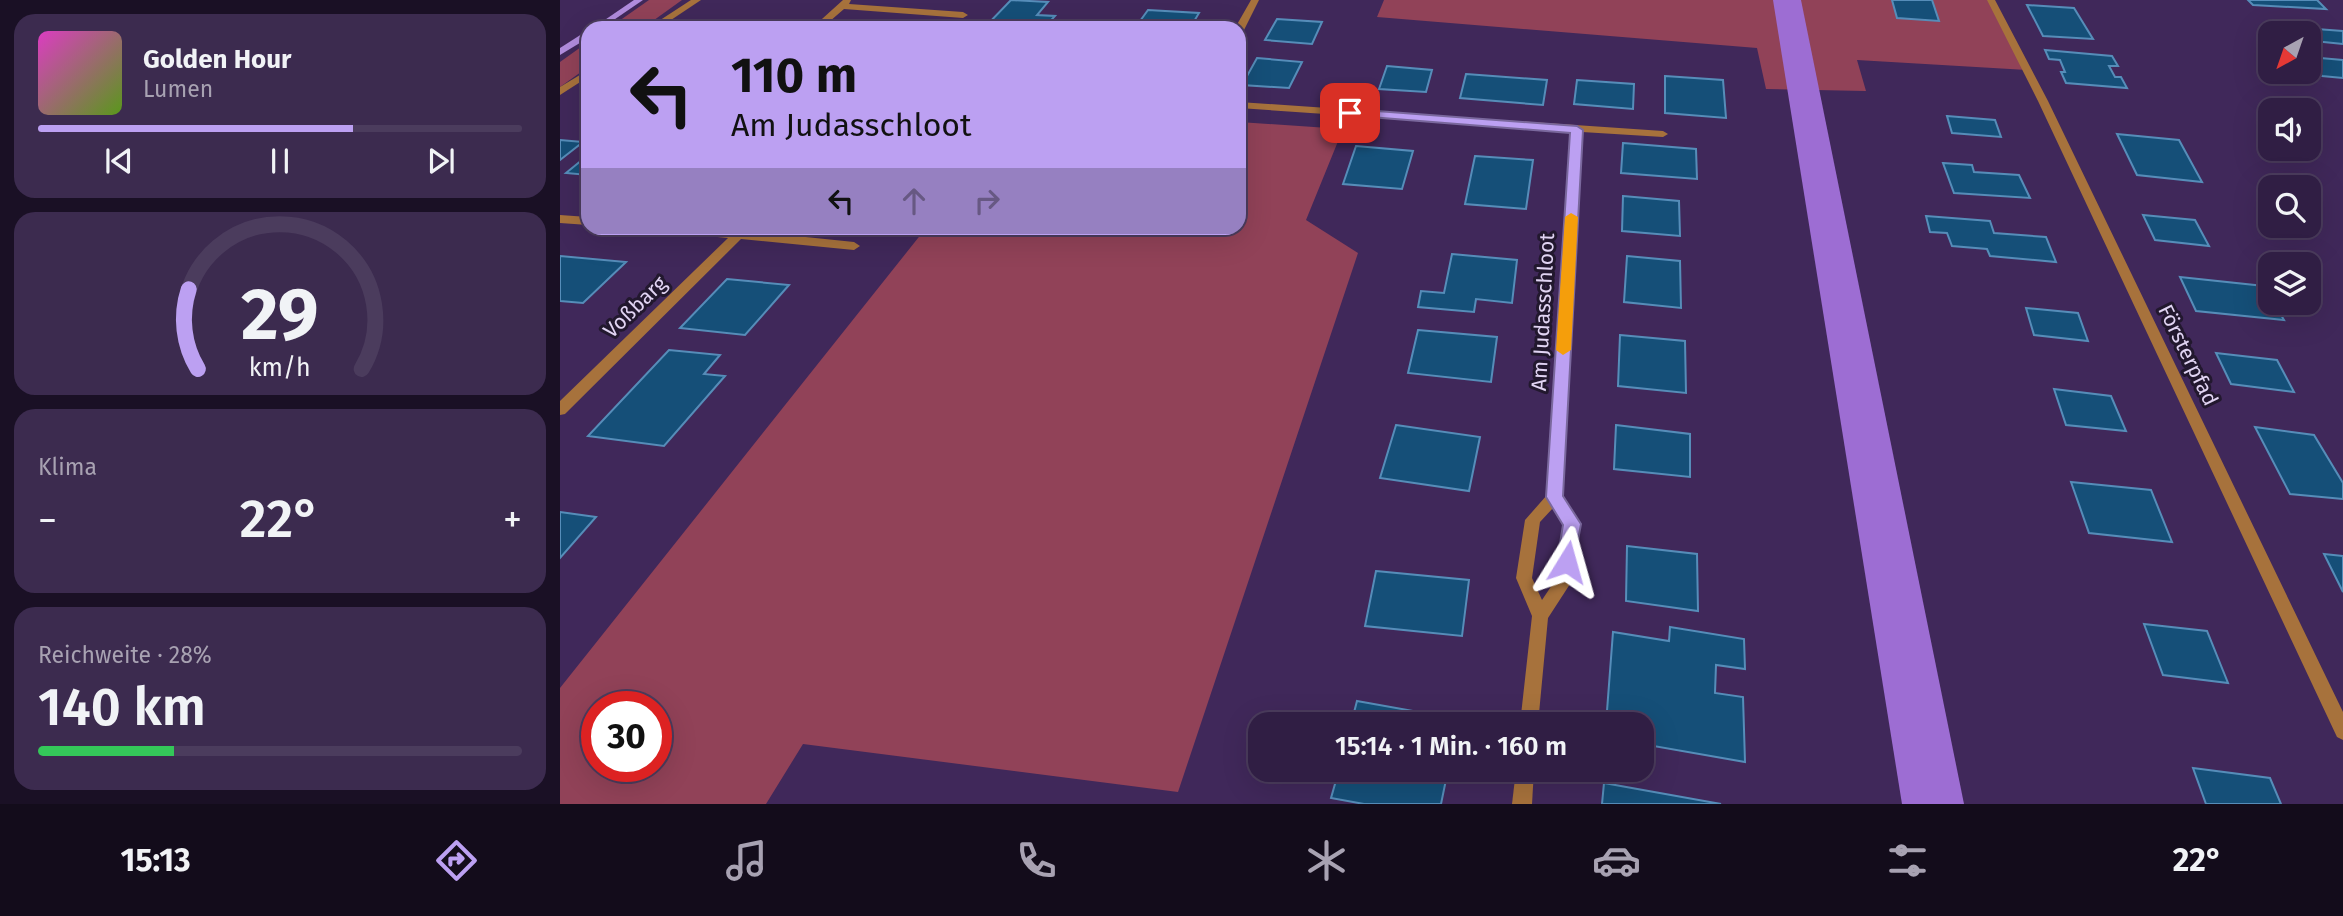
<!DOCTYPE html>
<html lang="de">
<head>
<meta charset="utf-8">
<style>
	:root { --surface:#301e44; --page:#3c2b4f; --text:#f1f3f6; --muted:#a8a2b2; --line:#4b3c5d; --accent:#bca0f2 }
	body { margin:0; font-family:"Fira Sans",sans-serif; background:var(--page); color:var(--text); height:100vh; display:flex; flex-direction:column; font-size:26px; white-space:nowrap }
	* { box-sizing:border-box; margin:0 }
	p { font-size:23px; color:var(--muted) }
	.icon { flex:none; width:38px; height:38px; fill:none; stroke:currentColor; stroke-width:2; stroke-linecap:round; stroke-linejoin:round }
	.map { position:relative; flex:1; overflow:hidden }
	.sheet { display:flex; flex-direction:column; gap:14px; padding:14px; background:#1a1025; width:560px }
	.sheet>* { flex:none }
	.guide { position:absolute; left:21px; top:21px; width:665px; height:214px; border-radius:21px; box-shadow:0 7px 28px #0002,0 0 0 2px var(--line); background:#bca0f2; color:#111; overflow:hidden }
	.needle { width:46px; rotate:220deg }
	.fabs { position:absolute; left:1698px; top:21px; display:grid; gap:14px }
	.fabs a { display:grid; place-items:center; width:63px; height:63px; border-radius:14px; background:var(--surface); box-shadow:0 7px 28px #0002,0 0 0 2px var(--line); font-size:35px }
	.speed { position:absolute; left:21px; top:691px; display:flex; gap:14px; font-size:35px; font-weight:700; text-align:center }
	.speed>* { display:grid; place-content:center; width:91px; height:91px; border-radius:50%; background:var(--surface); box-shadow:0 7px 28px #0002,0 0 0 2px var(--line); line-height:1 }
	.speed .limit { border:10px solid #d22; background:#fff; color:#111 }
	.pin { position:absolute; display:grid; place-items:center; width:60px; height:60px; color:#fff; margin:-30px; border-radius:14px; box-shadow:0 4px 10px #0006 }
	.me { position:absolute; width:77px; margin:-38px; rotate:8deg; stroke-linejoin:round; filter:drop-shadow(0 0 5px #0008) }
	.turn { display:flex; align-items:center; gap:24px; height:147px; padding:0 35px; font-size:32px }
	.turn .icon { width:91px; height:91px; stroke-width:2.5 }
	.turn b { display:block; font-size:49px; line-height:60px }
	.lanes { display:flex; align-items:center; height:66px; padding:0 35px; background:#0003; justify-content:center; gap:35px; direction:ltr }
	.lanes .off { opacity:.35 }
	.big { font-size:52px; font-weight:600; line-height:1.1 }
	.sheet .tile { flex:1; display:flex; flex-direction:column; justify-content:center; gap:10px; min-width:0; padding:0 24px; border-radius:21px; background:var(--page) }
	.sheet .dial { align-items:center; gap:0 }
	.dial svg { height:182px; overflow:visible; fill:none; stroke:var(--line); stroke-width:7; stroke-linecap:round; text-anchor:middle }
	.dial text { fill:var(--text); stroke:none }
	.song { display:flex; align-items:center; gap:21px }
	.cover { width:84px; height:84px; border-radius:10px; background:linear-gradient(135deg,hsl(310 70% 55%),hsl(90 70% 35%)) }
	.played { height:7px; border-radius:4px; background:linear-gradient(90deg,var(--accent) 65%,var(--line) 65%) }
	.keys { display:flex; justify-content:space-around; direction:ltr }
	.heat { display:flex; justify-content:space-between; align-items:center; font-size:38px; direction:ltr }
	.charge { height:10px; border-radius:5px; background:linear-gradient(90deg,#34c759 28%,var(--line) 0) }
	.trip { position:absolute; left:688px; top:712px; width:406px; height:70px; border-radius:21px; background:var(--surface); box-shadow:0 7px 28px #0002,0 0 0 2px var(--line); font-weight:600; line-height:70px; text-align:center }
	.tabs { display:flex; height:112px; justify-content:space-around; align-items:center; background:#130c1b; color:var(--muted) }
	.tabs .icon { width:49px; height:49px }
	.tabs .on { color:var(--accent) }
	.tabs b { font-size:32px; color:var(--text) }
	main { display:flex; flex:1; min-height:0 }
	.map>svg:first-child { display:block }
</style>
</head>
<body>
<main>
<section class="sheet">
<div class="tile">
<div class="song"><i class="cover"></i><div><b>Golden Hour</b><p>Lumen</p></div></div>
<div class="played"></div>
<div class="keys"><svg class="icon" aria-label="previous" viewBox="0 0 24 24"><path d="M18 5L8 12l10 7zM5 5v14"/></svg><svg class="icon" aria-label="pause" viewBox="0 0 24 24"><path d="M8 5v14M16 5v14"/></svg><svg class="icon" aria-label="next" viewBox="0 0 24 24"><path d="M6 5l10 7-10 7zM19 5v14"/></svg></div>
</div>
<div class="tile dial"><svg viewBox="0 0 100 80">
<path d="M14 69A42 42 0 1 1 86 69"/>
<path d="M14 69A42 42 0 0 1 10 34" stroke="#bca0f2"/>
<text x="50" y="56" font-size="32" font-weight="700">29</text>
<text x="50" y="72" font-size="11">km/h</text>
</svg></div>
<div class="tile"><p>Klima</p>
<div class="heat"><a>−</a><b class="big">22°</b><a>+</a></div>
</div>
<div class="tile"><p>Reichweite · 28%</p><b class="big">140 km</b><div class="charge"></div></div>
</section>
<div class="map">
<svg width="1783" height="804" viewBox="0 0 1783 804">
	<rect width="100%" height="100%" fill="#40285a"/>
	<g fill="#914258" fill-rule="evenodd">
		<polygon points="89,0 122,0 83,28 49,28"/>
		<polygon points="824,0 1431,0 1467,70 1297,60 1306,91 1206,89 1197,48 817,17"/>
		<polygon points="28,42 28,67 0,87 0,62"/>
		<path d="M679 122 783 129 746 220 798 253 618 792 243 744 206 804H0V688L366 228H679ZM96 707V766H37V707Z"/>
	</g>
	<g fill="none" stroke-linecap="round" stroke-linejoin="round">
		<g fill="#b18cdd" fill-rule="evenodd">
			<polygon points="74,0 83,0 42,28 33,28"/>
			<polygon points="25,32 28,32 28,38 0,55 0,48"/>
		</g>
		<polygon fill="#9d6dd3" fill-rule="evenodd" points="1213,0 1241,0 1404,804 1342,804"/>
	</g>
	<g fill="#154f78" stroke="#568db9" stroke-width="2">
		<polygon points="451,0 488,2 477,15 495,16 484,28 424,28"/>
		<polygon points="1332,0 1372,0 1379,21 1337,18"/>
		<polygon points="1688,0 1757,0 1766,9 1693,5"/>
		<polygon points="1467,5 1514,8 1533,39 1483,36"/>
		<polygon points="588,10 639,13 630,28 575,28"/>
		<polygon points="717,19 762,22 752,44 705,40"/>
		<polygon points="297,22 338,25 335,28 291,28"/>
		<polygon points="1743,28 1783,31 1783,44 1754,41"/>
		<polygon points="1485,50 1552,56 1558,66 1549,66 1555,77 1561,77 1567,88 1506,83 1501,72 1505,72 1500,60 1489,59"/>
		<polygon points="1749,57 1783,60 1783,78 1762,76"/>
		<polygon points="697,58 742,62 729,88 682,85"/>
		<polygon points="827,66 872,70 866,92 819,89"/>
		<polygon points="906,74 987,80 983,105 900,98"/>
		<polygon points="1105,76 1163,80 1166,118 1105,113"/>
		<polygon points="1017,80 1074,84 1073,109 1014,104"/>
		<polygon points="1387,116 1435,120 1441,137 1392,133"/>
		<polygon points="1557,134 1619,140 1642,182 1577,175"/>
		<polygon points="0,140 23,142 0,160"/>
		<polygon points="1063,143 1136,149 1137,179 1061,173"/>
		<polygon points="796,146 853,151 842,189 783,184"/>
		<polygon points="28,155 28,175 6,173"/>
		<polygon points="915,156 973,160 966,209 905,204"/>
		<polygon points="1383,163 1412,165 1414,172 1459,175 1470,198 1394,193"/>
		<polygon points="1063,196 1119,201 1120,236 1062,231"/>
		<polygon points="1583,215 1635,220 1649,246 1595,240"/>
		<polygon points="1366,216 1430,221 1434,233 1486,237 1496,262 1430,256 1427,249 1392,246 1387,233 1370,232"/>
		<polygon points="892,254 957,260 952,303 916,299 914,312 858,307 861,291 884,293"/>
		<polygon points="0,256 66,262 23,303 0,301"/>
		<polygon points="1067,256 1120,261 1121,308 1064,302"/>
		<polygon points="1620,277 1704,286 1710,296 1710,303 1714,303 1724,320 1636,311"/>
		<polygon points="167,279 229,285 185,335 120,328"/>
		<polygon points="1466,308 1518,313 1528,341 1474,335"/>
		<polygon points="858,330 937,337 931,382 848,373"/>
		<polygon points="1060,335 1125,341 1126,393 1058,386"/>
		<polygon points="109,350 160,355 144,374 165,376 104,446 28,436"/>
		<polygon points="1656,353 1717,360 1734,392 1671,384"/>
		<polygon points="1494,389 1551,396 1566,431 1506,425"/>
		<polygon points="836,425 920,437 909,491 820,478"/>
		<polygon points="1056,425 1130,434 1130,477 1054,469"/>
		<polygon points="1695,427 1754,435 1783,483 1783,499 1730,494"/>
		<polygon points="1511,482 1591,490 1612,542 1529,533"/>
		<polygon points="0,512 36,517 0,558"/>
		<polygon points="1067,546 1137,554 1138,611 1066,601"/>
		<polygon points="1764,554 1783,556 1783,592"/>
		<polygon points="816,571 909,580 902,636 805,626"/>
		<polygon points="1584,624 1647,631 1668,683 1603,675"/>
		<polygon points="1110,627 1184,639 1185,669 1156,665 1155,693 1183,697 1185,762 1082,744 1082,724 1046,724 1053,632 1109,641"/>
		<polygon points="797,701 898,719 897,724 791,724"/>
		<polygon points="1633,768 1710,778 1721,804 1646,804"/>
		<polygon points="779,770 888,770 881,804 804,804 771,798"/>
		<polygon points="1044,783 1161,804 1042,804"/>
	</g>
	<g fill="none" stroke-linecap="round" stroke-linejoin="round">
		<g fill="#a7723c" fill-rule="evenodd">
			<polygon points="131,0 141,0 99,28 88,28"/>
			<polygon points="283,0 291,0 289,4 403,12 408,15 403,18 284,9 262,28 252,28"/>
			<polygon points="691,0 699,0 684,30 679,33 679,28 675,28"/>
			<polygon points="1427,0 1435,0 1488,101 1783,712 1783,740 1777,737 1478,101"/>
			<polygon points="28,70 28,77 0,95 0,87"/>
			<path d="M679 102 1103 131 1108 134 1103 137 1022 132 1002 496 1020 524 1012 581 988 618 978 724H960L972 616 956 578 965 520 987 495 1012 131 679 108ZM993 508 1004 525 996 579 982 600 972 578 980 522Z"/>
			<polygon points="0,215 28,217 28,225 0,223"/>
			<polygon points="98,228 179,230 294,242 300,246 294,250 181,239 5,414 0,415 0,401 168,238 104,232"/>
			<polygon points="956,770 974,770 972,804 952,804"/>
		</g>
	</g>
	<polygon fill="#bca0f2" stroke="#7a689d" stroke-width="2" points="790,109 1017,126 1023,130 1003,496 1021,524 1013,567 1007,570 1000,567 997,562 1003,525 986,497 1010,133 785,115 785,110"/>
	<polygon fill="#f59e0b" points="1011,213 1018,217 1011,350 1003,355 996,350 1005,217"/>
	<g text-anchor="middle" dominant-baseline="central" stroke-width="6" stroke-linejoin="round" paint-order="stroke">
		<g font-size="21" fill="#e1d4f3" stroke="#22182e">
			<text transform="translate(75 307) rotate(-44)">Voßbarg</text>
			<text transform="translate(983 312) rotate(-87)">Am Judasschloot</text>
			<text transform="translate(1628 355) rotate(64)">Försterpfad</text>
		</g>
	</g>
</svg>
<div class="fabs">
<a><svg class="needle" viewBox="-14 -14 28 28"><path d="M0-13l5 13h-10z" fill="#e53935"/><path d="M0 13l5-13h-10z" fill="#a8a2b2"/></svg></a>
<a><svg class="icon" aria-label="sound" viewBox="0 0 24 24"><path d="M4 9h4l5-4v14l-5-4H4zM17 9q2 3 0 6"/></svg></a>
<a><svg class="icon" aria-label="search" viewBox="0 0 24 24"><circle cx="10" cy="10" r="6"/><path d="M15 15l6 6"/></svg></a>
<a><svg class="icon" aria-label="layers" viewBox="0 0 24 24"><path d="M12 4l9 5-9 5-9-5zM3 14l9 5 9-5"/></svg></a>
</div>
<div class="speed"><div class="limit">30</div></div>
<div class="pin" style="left:790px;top:113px;background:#d93025"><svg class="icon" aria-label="arrive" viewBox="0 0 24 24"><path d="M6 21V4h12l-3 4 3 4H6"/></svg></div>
<svg class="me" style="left:1007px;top:562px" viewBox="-20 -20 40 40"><path d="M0-17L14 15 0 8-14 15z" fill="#bca0f2" stroke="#fff" stroke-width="4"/></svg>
<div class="trip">15:14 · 1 Min. · 160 m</div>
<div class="guide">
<div class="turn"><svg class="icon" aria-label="left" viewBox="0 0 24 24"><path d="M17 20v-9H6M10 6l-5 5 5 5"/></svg><div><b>110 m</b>Am Judasschloot</div></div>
<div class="lanes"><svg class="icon" aria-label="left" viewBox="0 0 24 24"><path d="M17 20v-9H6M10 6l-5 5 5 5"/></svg><svg class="icon off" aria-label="ahead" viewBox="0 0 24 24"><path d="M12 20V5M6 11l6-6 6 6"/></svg><svg class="icon off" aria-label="right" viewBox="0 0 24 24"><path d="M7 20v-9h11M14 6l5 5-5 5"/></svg></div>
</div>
</div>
</main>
<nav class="tabs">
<b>15:13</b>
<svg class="icon on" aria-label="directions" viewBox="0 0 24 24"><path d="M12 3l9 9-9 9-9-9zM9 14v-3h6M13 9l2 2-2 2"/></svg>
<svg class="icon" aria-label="music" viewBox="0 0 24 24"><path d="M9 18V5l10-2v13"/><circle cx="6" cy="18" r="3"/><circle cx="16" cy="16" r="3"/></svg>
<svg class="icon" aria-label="phone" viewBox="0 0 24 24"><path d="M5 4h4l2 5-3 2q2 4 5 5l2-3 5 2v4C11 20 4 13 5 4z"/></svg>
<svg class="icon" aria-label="climate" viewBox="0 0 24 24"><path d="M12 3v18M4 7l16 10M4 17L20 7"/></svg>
<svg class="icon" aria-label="car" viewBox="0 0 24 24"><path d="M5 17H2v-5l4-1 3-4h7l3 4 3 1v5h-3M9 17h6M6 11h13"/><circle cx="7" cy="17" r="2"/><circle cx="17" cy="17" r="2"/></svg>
<svg class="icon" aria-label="filters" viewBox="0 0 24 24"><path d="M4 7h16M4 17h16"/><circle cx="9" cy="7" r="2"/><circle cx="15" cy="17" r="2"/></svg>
<b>22°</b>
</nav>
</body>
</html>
